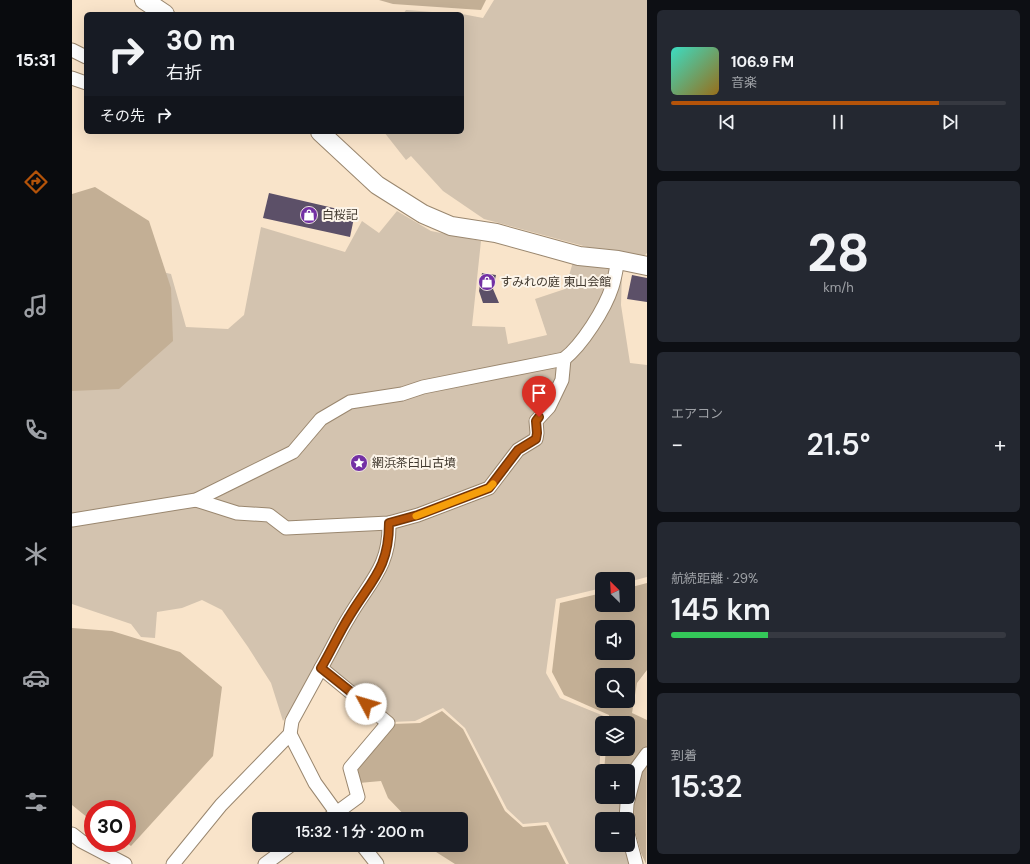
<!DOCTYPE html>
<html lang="ja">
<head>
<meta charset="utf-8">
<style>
	:root { --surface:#171b24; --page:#242831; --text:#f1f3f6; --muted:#9ea1a6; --line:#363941; --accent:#b45309 }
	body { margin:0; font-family:"DM Sans","Noto Sans JP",sans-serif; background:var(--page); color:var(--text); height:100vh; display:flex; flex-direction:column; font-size:15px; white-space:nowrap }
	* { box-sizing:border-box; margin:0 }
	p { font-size:13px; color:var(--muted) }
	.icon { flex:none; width:22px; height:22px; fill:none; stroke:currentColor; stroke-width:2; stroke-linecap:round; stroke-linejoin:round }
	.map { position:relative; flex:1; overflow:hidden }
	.panel { display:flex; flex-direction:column; gap:10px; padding:10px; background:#0d0f14; width:383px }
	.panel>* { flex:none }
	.guide { position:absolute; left:12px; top:12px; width:380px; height:122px; border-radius:6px; box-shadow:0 4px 16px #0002; background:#171b24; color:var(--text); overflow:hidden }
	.needle { width:26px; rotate:336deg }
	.buttons { position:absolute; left:523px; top:572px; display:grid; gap:8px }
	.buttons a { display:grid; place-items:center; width:40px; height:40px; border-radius:6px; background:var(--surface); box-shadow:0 4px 16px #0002; font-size:20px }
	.speed { position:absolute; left:12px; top:800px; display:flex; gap:8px; font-size:20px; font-weight:700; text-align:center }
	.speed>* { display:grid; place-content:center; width:52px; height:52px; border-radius:50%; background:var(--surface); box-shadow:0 4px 16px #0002; line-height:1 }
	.speed .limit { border:6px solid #d22; background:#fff; color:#111 }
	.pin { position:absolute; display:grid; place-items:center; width:34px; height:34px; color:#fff; margin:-41px -17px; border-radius:50% 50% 50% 0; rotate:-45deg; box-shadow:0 0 4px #0007 }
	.pin .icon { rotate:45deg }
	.me { position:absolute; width:44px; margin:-22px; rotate:309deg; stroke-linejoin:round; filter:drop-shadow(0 0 3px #0008) }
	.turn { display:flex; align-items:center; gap:14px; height:84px; padding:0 16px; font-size:18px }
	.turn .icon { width:52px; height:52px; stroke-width:2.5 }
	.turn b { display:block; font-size:28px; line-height:34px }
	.then { display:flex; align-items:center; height:38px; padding:0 16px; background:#0003; gap:8px; font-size:15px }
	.big { font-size:30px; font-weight:600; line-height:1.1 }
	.panel .tile { flex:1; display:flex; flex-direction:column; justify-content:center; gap:6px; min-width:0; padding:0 14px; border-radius:6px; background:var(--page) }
	.panel .dial { align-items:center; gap:0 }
	.dial b { font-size:52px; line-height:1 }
	.song { display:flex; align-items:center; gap:12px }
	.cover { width:48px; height:48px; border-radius:6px; background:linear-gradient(135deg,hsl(170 70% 55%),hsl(40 70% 35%)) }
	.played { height:4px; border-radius:2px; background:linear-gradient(90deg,var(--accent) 80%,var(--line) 80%) }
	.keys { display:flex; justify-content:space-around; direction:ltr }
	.heat { display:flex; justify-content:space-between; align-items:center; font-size:22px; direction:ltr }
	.charge { height:6px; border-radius:3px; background:linear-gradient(90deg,#34c759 29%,var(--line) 0) }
	.trip { position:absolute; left:180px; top:812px; width:216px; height:40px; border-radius:6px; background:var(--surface); box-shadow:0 4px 16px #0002; font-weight:600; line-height:40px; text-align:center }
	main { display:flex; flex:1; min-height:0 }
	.dock { display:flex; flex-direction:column; width:72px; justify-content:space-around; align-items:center; background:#090b0e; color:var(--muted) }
	.dock .icon { width:28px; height:28px }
	.dock .active { color:var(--accent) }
	.dock b { font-size:18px; color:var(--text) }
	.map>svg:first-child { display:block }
</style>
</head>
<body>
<main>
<nav class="dock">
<b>15:31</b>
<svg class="icon active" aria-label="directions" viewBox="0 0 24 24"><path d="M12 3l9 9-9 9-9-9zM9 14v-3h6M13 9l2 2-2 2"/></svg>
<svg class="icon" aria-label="music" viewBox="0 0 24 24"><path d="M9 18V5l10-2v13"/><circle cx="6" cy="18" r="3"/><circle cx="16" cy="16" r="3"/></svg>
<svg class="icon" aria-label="phone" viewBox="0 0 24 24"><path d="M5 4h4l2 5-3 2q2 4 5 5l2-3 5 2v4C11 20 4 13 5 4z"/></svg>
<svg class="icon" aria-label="climate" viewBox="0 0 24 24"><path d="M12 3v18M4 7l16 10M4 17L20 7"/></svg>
<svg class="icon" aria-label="car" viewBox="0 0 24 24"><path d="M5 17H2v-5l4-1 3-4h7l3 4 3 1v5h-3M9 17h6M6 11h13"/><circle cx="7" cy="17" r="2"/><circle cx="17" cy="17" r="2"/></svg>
<svg class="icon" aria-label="filters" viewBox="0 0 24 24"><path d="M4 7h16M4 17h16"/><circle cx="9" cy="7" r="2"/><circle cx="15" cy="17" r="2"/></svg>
</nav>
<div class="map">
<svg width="575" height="864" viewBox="0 0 575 864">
	<rect width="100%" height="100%" fill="#f9e4ca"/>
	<g fill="#d3c3af">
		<polygon points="422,0 575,0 575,253 572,256 515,247 412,219 371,191 339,156 334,160 312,132 390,132 390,14 411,18"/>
		<polygon points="334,10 387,14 331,14"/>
		<polygon points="325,211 359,231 409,241 400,326 433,327 436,344 475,335 463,299 493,289 501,262 550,272 549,305 558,363 575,365 575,577 556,582 556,579 530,579 530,588 484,599 474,673 488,698 532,716 532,723 530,723 526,792 530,792 530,797 550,797 548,819 530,819 530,845 553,845 559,864 497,864 476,822 451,824 435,809 393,728 371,708 343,721 320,722 248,665 211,721 199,683 176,647 150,610 130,600 110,608 85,612 83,638 69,637 59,624 0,604 0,317 73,268 99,274 114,327 156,329 172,315 189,227 273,252 290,221 307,233"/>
	</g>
	<g fill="#c3af95" fill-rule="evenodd">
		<polygon points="307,0 414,0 409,10 321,4"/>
		<polygon points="23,187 77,221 99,288 101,341 47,389 0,391 0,194"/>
		<path d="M575 583V670L565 683 560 713 575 720 574 864 569 853 554 797H556V771H532L534 749H556V723H537V715L492 695 480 672 488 603 530 593V605H556V588ZM530 627H556V653H530ZM530 675H556V701H530Z"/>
		<polygon points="0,628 40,631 108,652 150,687 141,756 59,846 55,843 55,809 21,809 21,822 0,805"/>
		<polygon points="370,711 391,729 433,811 451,827 474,825 494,864 383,864 353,845 389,845 389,819 336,819 316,798 309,781 287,783 282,769 320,724 348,723"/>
	</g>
	<g fill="#5c5068">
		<polygon points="197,193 283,213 278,237 191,218"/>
		<polygon points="410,273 424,275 421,289 427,303 411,303 407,291"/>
		<polygon points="560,275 575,278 575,302 555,299"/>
	</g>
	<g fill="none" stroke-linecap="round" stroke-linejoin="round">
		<g stroke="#9a876f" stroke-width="15">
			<g id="street">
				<polyline points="0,50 14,57"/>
				<polyline points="0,78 14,83"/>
				<polyline points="124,500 165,513 197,515 214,528 317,523 346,515 417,488 446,450 464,439 465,433 464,421 477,407 490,380 492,359"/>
				<path d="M0 520 124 500 221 452 249 419 278 402 330 394 351 387 492 359C510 345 533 309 540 287 543 278 544 269 546 260"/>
				<polyline points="218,734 243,783 269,819"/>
				<path d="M256 819 286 797 278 768 316 723 249 668C259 651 267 633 277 617 298 581 318 567 317 523"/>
				<polyline points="554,819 555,804 564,769 575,754"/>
				<polyline points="0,834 9,841 53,864"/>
				<polyline points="556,834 564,864"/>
				<polyline points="290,845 305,864"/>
				<polyline points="101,864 149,805 218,734 220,721 249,668"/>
				<polyline points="193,864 219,845"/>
			</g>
		</g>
		<g stroke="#9a876f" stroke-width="20">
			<g id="secondary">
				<polyline points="72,0 93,14"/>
				<polyline points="248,132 305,185 351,214 379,226 424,233 507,256 546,260 575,266"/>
			</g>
		</g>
		<use href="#street" stroke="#fff" stroke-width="13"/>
		<use href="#secondary" stroke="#fff" stroke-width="18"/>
	</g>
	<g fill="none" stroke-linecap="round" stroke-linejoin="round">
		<g stroke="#753606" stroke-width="10">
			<path id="route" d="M294 704 249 668C259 651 267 633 277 617 299 580 317 569 317 523L346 515 417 488 446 450 464 439 465 433 464 421 467 417"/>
		</g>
		<use href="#route" stroke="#b45309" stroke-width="7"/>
		<polyline stroke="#f59e0b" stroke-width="7" points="344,516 417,488 421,484"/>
	</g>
	<defs>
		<g id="shop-disc" transform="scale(0.9)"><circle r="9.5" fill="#7330a4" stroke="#fcf4e9"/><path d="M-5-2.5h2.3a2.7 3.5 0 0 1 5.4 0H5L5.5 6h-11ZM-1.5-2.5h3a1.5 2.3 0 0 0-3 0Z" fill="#fff"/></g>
		<g id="sight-disc" transform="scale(0.9)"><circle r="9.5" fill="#7330a4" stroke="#fcf4e9"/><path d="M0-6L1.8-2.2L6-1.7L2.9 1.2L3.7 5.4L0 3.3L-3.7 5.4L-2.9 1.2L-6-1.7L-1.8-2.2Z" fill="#fff"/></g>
	</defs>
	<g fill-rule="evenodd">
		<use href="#shop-disc" x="237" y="215"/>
		<use href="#shop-disc" x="415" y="282"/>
		<use href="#sight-disc" x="287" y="463"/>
	</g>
	<g text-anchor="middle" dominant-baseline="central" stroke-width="4" stroke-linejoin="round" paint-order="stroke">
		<g font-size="12" fill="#40382e" stroke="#fcf4e9" text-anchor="start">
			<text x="250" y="215">白桜記</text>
			<text x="428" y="282">すみれの庭 東山会館</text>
			<text x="300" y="463">網浜茶臼山古墳</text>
		</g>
	</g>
</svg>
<div class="buttons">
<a><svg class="needle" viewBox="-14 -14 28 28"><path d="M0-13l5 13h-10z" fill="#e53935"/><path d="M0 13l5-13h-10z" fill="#9ea1a6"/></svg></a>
<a><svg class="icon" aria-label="sound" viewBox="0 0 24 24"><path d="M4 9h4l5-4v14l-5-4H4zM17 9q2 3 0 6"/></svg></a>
<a><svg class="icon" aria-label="search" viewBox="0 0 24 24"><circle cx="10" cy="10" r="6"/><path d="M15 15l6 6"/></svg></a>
<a><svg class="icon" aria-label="layers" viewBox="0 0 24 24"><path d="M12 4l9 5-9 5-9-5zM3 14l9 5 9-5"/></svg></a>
<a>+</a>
<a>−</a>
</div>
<div class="speed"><div class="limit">30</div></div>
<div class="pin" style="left:467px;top:417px;background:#d93025"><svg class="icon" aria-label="arrive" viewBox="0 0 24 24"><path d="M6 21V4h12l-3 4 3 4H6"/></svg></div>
<svg class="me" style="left:294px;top:704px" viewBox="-20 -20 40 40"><circle r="19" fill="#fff"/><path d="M0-13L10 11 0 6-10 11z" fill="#b45309"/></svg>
<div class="trip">15:32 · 1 分 · 200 m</div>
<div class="guide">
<div class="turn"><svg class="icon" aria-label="right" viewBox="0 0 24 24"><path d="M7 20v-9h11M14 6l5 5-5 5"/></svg><div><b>30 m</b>右折</div></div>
<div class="then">その先<svg class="icon" aria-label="right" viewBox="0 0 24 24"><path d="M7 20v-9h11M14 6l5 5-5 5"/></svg></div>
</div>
</div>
<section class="panel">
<div class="tile">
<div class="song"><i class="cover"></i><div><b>106.9 FM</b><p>音楽</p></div></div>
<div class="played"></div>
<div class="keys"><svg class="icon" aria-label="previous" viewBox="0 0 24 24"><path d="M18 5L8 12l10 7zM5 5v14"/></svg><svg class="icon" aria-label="pause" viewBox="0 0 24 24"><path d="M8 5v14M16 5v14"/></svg><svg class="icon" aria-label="next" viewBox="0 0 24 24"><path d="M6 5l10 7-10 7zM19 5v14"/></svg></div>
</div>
<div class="tile dial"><b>28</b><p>km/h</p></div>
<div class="tile"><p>エアコン</p>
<div class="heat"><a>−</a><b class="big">21.5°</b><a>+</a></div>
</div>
<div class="tile"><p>航続距離 · 29%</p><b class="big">145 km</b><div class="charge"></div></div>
<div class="tile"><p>到着</p><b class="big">15:32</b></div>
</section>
</main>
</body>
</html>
